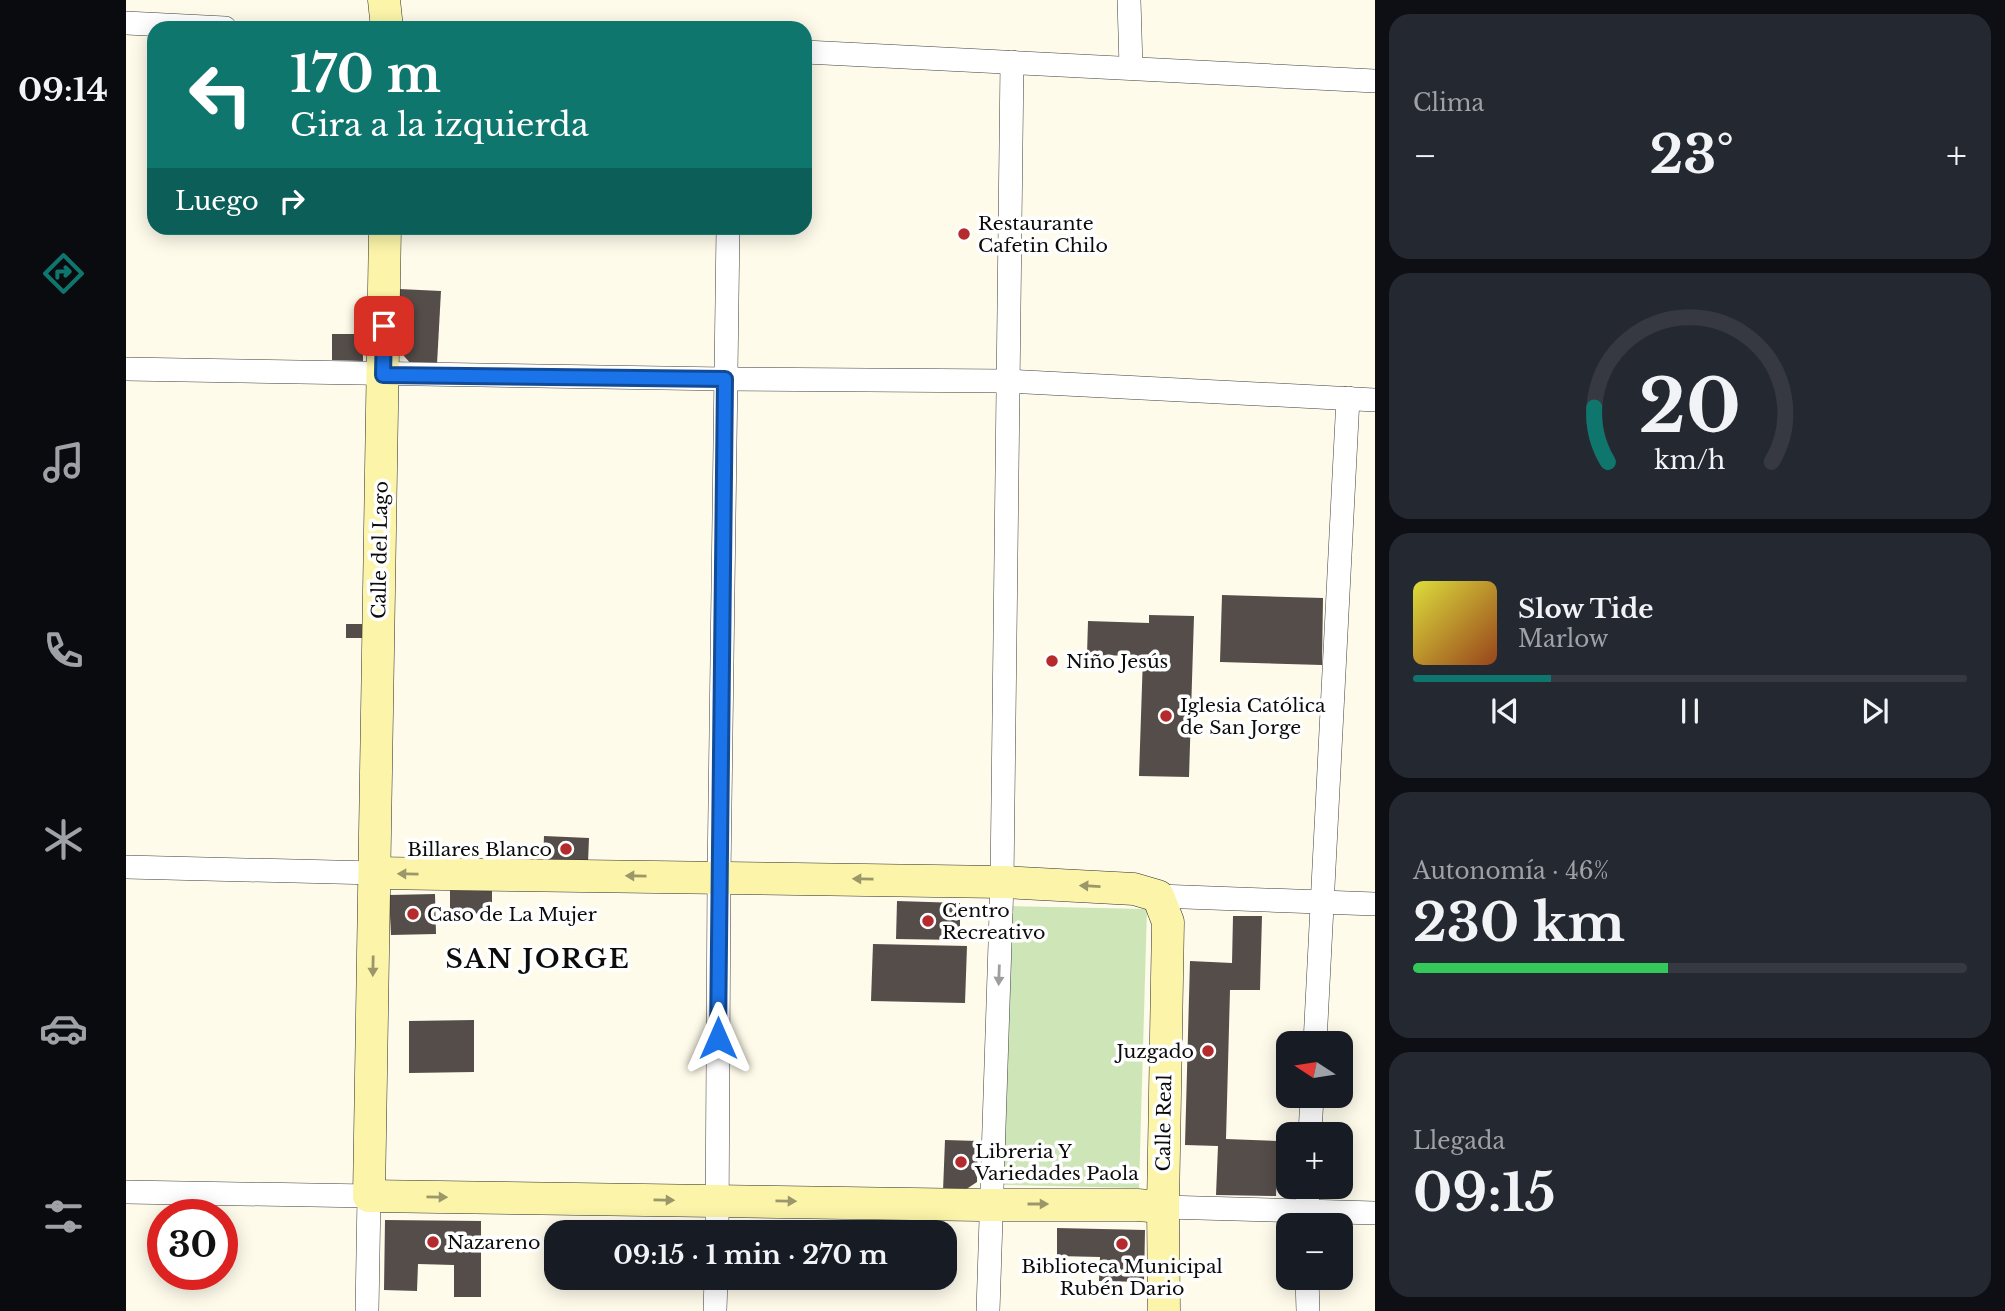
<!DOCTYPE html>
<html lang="es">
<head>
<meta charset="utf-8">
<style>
	:root { --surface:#171b24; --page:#242831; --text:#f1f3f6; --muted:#9ea1a6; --line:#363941; --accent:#0f766e }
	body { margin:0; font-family:"Libre Baskerville",serif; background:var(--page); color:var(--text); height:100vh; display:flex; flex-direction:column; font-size:26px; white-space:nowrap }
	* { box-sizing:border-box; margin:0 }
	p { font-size:23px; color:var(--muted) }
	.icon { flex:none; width:38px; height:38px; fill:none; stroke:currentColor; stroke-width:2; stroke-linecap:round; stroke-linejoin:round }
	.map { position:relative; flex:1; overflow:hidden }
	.panel { display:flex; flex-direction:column; gap:14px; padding:14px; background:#0d0f14; width:630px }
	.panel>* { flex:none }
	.guide { position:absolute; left:21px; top:21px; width:665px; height:214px; border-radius:21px; box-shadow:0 4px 18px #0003; background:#0f766e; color:#fff; overflow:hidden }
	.needle { width:46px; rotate:282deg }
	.fabs { position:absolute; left:1150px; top:1031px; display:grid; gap:14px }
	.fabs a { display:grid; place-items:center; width:77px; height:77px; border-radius:14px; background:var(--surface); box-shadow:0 4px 18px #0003; font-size:35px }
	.speed { position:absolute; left:21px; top:1199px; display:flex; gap:14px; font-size:35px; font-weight:700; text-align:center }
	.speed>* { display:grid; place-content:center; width:91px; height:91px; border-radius:50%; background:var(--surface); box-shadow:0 4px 18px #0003; line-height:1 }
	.speed .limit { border:10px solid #d22; background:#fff; color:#111 }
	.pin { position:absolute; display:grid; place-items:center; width:60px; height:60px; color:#fff; margin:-30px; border-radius:14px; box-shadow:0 4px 10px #0006 }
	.me { position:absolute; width:77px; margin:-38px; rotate:0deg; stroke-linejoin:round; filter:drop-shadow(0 0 5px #0008) }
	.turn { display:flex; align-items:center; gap:24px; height:147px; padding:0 28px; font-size:32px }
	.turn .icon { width:91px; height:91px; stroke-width:2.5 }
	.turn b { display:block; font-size:49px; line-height:60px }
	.then { display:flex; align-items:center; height:66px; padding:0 28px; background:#0003; gap:14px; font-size:26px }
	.big { font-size:52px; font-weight:700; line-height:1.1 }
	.panel .card { flex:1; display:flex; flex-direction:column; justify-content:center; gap:10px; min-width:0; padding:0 24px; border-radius:21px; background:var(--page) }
	.panel .dial { align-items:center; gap:0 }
	.dial svg { height:182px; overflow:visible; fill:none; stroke:var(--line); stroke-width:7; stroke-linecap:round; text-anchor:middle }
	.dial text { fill:var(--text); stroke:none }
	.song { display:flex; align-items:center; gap:21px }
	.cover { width:84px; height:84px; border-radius:10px; background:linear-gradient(135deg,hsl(60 70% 55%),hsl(20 70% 35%)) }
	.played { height:7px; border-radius:4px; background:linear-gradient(90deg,var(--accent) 25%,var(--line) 25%) }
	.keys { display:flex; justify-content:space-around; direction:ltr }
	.heat { display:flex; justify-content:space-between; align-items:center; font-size:38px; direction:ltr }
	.charge { height:10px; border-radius:5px; background:linear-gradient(90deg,#34c759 46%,var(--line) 0) }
	.trip { position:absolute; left:418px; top:1220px; width:413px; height:70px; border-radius:21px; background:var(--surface); box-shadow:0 4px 18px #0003; font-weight:700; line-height:70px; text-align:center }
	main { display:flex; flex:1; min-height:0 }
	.tab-bar { display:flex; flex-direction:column; width:126px; justify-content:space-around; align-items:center; background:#090b0e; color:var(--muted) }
	.tab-bar .icon { width:49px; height:49px }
	.tab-bar .on { color:var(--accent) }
	.tab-bar b { font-size:32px; color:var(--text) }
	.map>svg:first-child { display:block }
</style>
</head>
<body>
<main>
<nav class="tab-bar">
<b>09:14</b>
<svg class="icon on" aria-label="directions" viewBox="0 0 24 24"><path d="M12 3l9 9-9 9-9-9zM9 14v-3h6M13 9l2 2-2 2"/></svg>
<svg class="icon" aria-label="music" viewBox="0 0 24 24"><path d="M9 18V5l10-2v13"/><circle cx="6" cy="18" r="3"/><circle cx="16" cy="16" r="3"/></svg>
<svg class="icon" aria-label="phone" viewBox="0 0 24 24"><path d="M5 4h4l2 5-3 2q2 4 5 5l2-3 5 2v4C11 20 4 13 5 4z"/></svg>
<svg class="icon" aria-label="climate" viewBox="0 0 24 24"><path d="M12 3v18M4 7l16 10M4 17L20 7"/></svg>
<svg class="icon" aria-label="car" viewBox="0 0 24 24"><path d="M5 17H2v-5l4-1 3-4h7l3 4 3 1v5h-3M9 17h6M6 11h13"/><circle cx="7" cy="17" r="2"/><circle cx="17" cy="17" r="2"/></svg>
<svg class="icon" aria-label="filters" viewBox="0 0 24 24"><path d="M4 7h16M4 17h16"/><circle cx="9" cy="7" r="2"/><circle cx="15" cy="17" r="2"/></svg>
</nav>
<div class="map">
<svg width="1249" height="1311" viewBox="0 0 1249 1311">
	<rect width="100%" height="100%" fill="#fefbeb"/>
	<polygon fill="#cee6b7" points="883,906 1021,909 1013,1188 875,1185"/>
	<g fill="#544d49">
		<rect x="208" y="228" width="33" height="6"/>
		<polygon points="273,289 315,291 311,364 285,364 271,348"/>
		<polygon points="206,334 237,334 237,361 206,360"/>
		<polygon points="1096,595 1197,598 1196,665 1094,662"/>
		<polygon points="1023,615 1068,616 1063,777 1013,776 1017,656 961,655 962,621 1023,623"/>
		<rect x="220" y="624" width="19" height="14"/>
		<polygon points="418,836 463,838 462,863 417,861"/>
		<polygon points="324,889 366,890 366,914 324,913"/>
		<polygon points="309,894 310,934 265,935 263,895"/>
		<polygon points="771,901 834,903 834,940 770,939"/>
		<polygon points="1107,916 1136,916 1134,990 1104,990 1100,1139 1152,1141 1150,1196 1090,1195 1092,1146 1059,1145 1064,961 1106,963"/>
		<polygon points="747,944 841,946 839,1003 745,1001"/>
		<polygon points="348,1020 348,1072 283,1073 283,1021"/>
		<polygon points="819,1140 852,1141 851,1182 836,1192 817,1191"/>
		<polygon points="259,1220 355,1221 355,1297 328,1297 328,1265 292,1264 291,1291 258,1290"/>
		<polygon points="931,1228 1019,1230 1018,1282 973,1281 974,1257 931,1256"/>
		<polygon points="604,1278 648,1278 647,1287 604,1284"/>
	</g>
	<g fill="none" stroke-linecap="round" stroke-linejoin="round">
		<g stroke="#3f3f3f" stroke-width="24">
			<g id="minor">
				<polyline points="1003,0 1005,67"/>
				<polyline points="0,23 99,28"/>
				<polyline points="679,52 1249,81"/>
				<polyline points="0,369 599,379 882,381 1249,400"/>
				<polyline points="0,867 249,873"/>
				<polyline points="1032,896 1249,904"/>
				<polyline points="1189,1043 1222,398"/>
				<polyline points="1184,1134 1186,1096"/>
				<polyline points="0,1192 243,1196 241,1311"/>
				<polyline points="1037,1207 1249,1213"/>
				<polyline points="1181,1225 1182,1186"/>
				<polyline points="591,1232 593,877 602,228"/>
				<polyline points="1181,1278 1182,1311"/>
				<polyline points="589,1311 590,1278"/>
				<polyline points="862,1311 876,882 886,62"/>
			</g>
		</g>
		<g stroke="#2e2e2e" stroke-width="33">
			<g id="secondary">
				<polyline points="258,0 261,28"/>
				<polyline points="259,228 243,1196 853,1205 1011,1205 1037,1207"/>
				<polyline points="249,873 876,882 1008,889 1032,896 1042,922 1037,1207 1038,1311"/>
			</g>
		</g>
		<use href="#minor" stroke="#fff" stroke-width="23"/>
		<use href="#secondary" stroke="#fbf4a9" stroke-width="32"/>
	</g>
	<defs><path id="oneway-solid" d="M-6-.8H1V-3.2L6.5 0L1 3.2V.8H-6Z" transform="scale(1.75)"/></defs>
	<g fill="#9b976a">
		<use href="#oneway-solid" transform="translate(282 874) rotate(-179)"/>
		<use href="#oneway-solid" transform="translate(510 876) rotate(-179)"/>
		<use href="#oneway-solid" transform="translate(737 879) rotate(-179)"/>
		<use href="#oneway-solid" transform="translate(964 886) rotate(-177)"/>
		<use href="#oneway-solid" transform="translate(247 966) rotate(91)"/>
		<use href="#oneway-solid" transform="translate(311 1197) rotate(1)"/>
		<use href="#oneway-solid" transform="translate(538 1200) rotate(1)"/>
		<use href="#oneway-solid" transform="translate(660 1201) rotate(1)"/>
		<use href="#oneway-solid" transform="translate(912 1204)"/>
	</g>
	<use fill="#9e9e9e" href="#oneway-solid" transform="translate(873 975) rotate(92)"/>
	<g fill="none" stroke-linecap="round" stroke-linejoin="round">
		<g stroke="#114b97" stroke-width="18">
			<polyline id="route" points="258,326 257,375 599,379 592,1038"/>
		</g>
		<use href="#route" stroke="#1a73e8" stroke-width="12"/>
	</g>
	<g fill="#b52a2d" stroke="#fff" stroke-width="2.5">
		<circle cx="838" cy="234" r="7"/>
		<circle cx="926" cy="661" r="7"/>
		<circle cx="1040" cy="716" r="7"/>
		<circle cx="440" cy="849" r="7"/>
		<circle cx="287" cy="914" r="7"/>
		<circle cx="802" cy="921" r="7"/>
		<circle cx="1082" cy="1051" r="7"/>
		<circle cx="835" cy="1162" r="7"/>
		<circle cx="307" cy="1242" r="7"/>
		<circle cx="996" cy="1244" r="7"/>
	</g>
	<g text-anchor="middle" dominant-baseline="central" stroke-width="7" stroke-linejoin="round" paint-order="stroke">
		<g font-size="19" fill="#0c0c0c" stroke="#fff" text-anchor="start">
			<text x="852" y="223">Restaurante<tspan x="852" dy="22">Cafetin Chilo</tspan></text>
			<text x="940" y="661">Niño Jesús</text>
			<text x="1054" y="705">Iglesia Católica<tspan x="1054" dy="22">de San Jorge</tspan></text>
			<text x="426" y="849" text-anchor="end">Billares Blanco</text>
			<text x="816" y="910">Centro<tspan x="816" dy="22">Recreativo</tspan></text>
			<text x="301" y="914">Caso de La Mujer</text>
			<text x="1068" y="1051" text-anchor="end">Juzgado</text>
			<text x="849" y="1151">Libreria Y<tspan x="849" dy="22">Variedades Paola</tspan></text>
			<text x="321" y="1242">Nazareno</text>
			<text x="996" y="1266" text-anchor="middle">Biblioteca Municipal<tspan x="996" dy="22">Rubén Dario</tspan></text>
		</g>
		<g font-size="19" fill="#0c0c0c" stroke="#fff">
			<text transform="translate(254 550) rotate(-89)">Calle del Lago</text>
			<text transform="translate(1038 1123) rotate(-89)">Calle Real</text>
		</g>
		<g font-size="26" font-weight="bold" letter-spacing="2" fill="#0c0c0c" stroke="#fff">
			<text x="412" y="959">SAN JORGE</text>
		</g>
	</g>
</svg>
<div class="fabs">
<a><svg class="needle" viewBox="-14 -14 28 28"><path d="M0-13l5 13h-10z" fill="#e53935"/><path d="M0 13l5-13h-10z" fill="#9ea1a6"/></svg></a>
<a>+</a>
<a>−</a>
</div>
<div class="speed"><div class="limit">30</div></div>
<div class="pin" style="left:258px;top:326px;background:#d93025"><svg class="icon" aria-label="arrive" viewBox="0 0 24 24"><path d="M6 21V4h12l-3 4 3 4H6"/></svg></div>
<svg class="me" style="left:592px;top:1038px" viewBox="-20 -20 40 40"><path d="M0-17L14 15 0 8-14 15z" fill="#1a73e8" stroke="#fff" stroke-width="4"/></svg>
<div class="trip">09:15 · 1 min · 270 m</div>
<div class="guide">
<div class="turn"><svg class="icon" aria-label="left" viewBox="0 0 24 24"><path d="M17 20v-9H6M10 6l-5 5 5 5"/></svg><div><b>170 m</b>Gira a la izquierda</div></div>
<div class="then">Luego<svg class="icon" aria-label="right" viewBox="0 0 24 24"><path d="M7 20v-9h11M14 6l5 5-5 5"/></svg></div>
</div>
</div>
<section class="panel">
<div class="card"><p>Clima</p>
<div class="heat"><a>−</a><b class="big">23°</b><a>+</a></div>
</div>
<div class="card dial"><svg viewBox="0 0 100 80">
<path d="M14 69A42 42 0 1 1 86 69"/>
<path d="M14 69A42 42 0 0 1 8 45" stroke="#0f766e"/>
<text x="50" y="56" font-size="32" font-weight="700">20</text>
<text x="50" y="72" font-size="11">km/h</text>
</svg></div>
<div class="card">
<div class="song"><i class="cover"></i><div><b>Slow Tide</b><p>Marlow</p></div></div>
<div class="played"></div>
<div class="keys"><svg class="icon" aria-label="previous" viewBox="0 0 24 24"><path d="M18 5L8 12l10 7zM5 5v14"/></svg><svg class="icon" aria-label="pause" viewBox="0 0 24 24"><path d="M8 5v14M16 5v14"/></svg><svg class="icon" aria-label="next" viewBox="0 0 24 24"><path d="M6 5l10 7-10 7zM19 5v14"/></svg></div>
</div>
<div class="card"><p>Autonomía · 46%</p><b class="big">230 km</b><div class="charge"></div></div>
<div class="card"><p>Llegada</p><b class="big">09:15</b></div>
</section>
</main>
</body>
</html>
